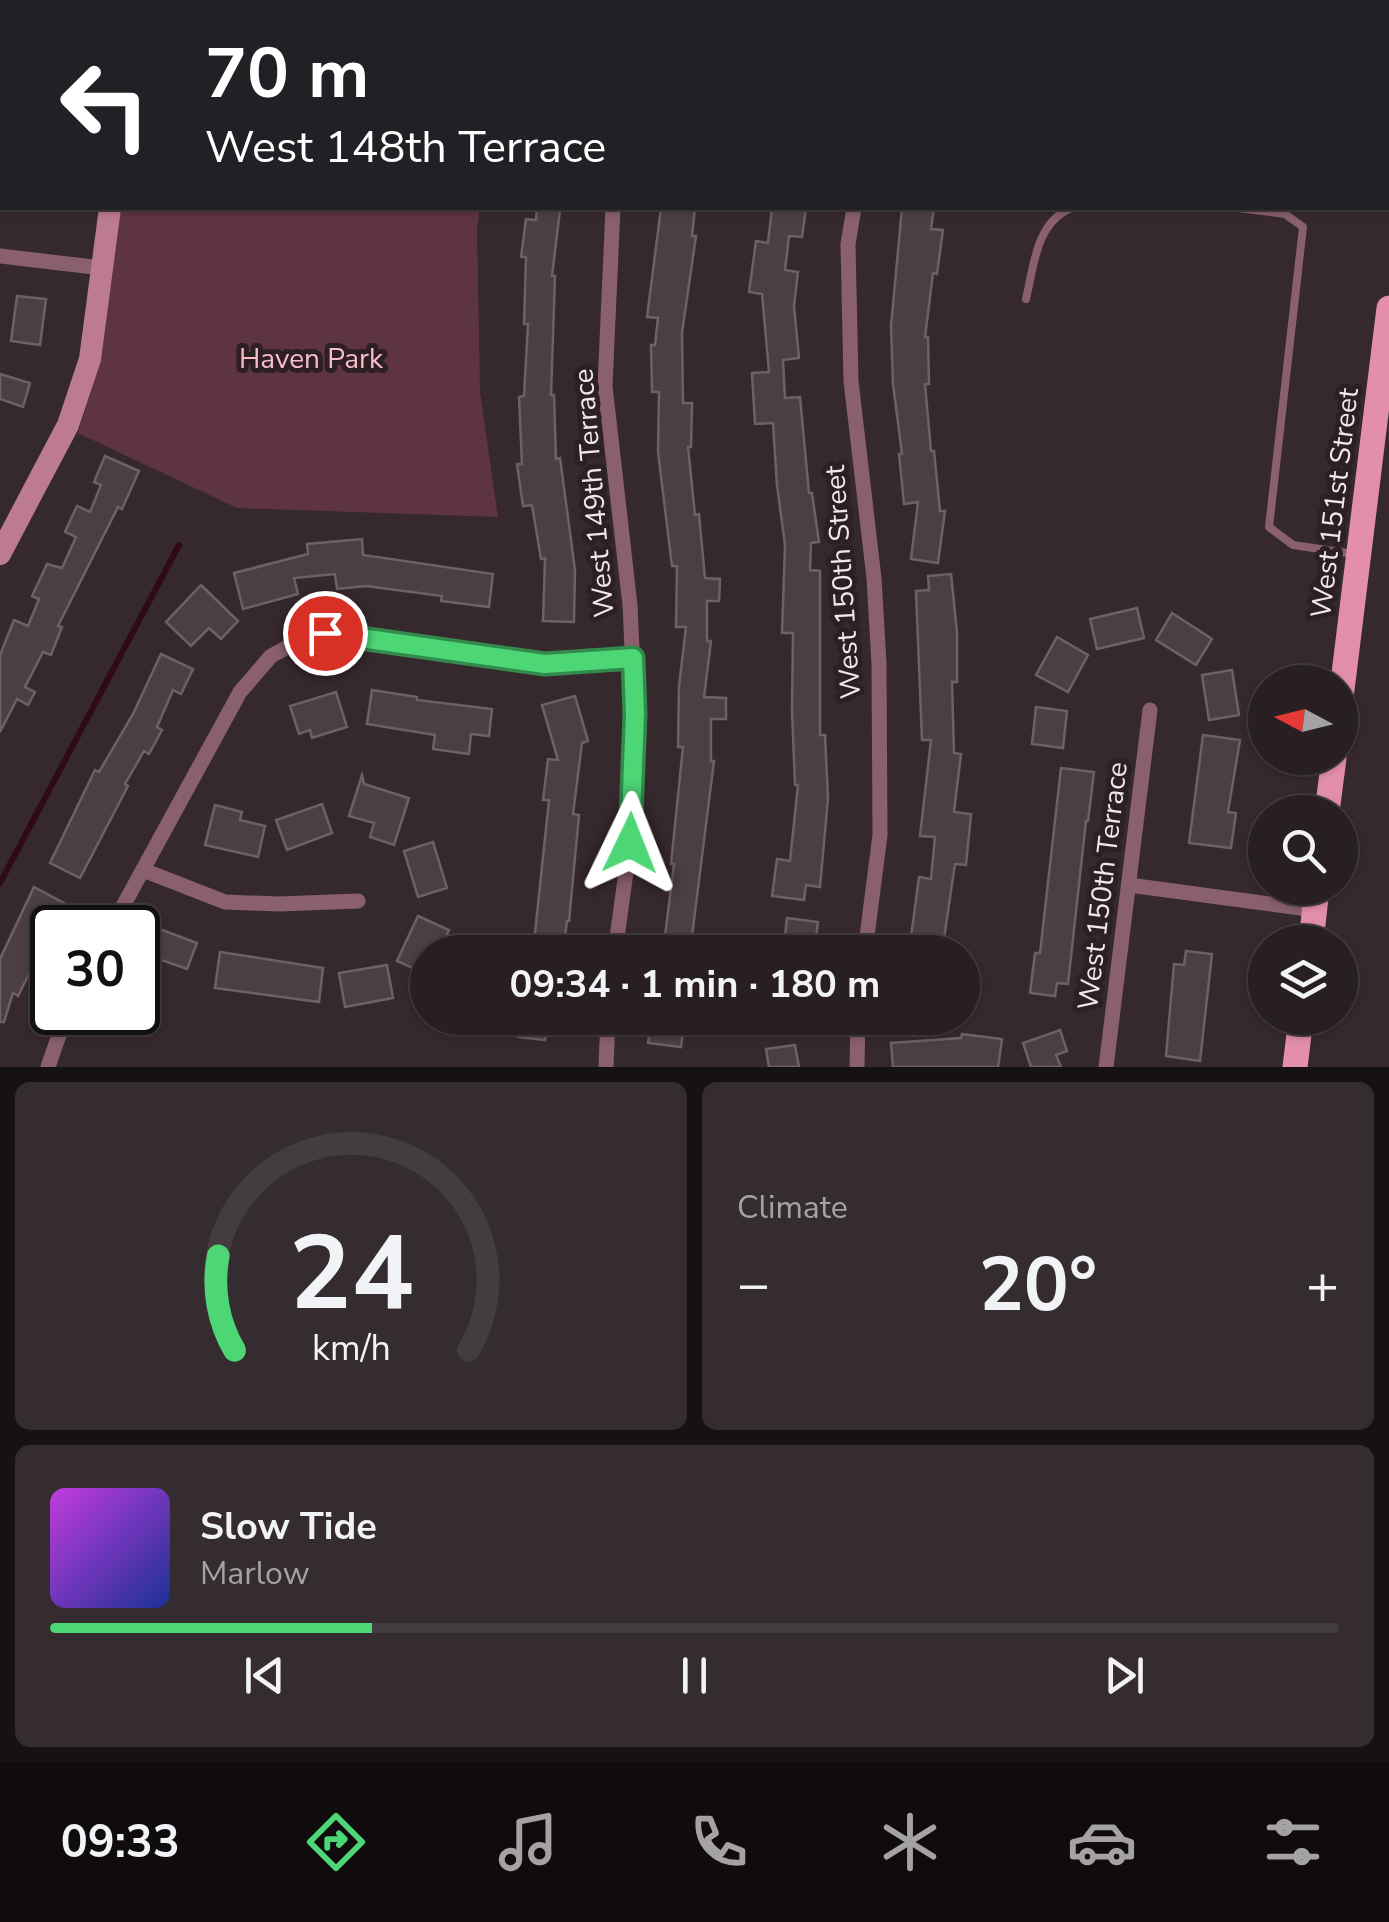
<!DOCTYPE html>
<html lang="en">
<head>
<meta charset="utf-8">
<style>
	:root { --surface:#281f22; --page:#342c2f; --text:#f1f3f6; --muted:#a5a2a5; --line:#443d40; --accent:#4dd676 }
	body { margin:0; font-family:"Nunito Sans",sans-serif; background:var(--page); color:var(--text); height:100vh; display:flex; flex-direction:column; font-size:38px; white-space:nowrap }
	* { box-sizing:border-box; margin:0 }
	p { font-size:32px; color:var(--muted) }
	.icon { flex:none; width:55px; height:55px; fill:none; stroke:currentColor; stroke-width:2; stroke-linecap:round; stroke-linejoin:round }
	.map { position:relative; height:1067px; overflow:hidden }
	.details { display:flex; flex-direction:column; gap:15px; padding:15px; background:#161113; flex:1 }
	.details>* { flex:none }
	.hud { position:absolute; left:0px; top:0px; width:1390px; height:210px; box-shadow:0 2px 8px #0004,0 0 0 2px var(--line); background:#202124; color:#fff; overflow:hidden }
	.needle { width:65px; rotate:277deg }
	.controls { position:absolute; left:1248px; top:665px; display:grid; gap:20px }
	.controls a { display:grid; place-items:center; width:110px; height:110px; border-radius:50%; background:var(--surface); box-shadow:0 2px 8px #0004,0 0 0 2px var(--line); font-size:50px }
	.speed { position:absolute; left:30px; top:905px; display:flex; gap:20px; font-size:50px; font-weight:700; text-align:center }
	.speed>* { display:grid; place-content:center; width:130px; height:130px; border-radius:50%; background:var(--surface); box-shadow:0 2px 8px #0004,0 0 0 2px var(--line); line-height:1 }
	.speed .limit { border:5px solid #111; border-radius:15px; background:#fff; color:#111 }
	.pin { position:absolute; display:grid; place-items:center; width:85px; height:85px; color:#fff; margin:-42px; border:5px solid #fff; border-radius:50%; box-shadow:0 2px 10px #0007 }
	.me { position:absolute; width:110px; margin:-55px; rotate:2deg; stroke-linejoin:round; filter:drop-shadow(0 0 8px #0008) }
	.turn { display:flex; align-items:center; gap:35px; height:210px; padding:0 40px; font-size:45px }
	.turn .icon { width:130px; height:130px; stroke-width:2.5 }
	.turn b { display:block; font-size:70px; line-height:85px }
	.big { font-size:75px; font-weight:700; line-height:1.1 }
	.details .tile { flex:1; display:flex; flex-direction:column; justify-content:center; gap:15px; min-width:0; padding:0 35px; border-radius:15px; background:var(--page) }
	.details .dial { align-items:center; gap:0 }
	.dial svg { height:260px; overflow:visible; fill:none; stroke:var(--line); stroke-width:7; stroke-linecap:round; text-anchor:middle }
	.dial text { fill:var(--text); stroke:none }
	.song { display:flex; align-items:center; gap:30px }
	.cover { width:120px; height:120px; border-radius:15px; background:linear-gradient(135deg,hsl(290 70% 55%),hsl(230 70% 35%)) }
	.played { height:10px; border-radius:5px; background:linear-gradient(90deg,var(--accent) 25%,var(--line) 25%) }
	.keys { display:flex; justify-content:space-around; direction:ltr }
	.heat { display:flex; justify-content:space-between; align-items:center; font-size:55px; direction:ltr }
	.details .tiles { flex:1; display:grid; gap:15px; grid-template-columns:1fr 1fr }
	.tile:last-child { grid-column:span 2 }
	.trip { position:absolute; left:410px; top:935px; width:570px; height:100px; border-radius:50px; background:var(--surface); box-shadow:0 2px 8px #0004,0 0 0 2px var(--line); font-weight:700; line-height:100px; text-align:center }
	.tabs { display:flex; height:160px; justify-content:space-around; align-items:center; background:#100c0e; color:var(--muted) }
	.tabs .icon { width:70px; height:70px }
	.tabs .current { color:var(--accent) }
	.tabs b { font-size:45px; color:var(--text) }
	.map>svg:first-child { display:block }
</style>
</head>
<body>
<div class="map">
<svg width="1389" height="1067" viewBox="0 0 1389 1067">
	<rect width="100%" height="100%" fill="#36292d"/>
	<polygon fill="#5f3442" points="119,208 480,208 477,228 480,392 498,517 237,508 78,433 99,366"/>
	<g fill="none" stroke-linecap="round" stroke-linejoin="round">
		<polyline stroke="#310a1a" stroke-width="6" points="0,883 179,545"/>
	</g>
	<g fill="#4c3f42" stroke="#6f6064" stroke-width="2.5">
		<polygon points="537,208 560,210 552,276 555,276 551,395 554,395 556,459 560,458 575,570 574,622 543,621 545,558 541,559 532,505 523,506 517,464 522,464 519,397 524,396 528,324 524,324 526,257 521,257 526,219 536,220"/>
		<polygon points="661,208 695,208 692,236 696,236 682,333 683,403 692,403 691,447 688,447 695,515 699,514 705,578 720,579 719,601 707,601 707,641 711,641 704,697 726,698 726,719 711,719 711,761 714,761 690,952 663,952 674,864 671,864 683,747 678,747 679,686 686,627 676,627 677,566 672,566 658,452 659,392 652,392 651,345 655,345 658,318 647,317"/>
		<polygon points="772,208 806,208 802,237 789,236 785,270 798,272 794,306 799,358 783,360 785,398 800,397 809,493 812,493 819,542 811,543 810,570 820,571 820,735 825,735 828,798 820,887 806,885 804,900 772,896 777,859 790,861 798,785 795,785 792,711 793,633 782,633 785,545 777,485 773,423 755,424 752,373 769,372 762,294 749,292 756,241 768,243"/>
		<polygon points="902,208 934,208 931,229 943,230 937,274 933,273 925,337 928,337 929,384 925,384 931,451 934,451 940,511 945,511 938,563 911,559 918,502 904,504 899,454 902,454 893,384 891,326"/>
		<polygon points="17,296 46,299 40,345 11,341"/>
		<polygon points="0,374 30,383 23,407 0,399"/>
		<polygon points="105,456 139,471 122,509 118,507 58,626 62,627 51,655 43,652 25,687 35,692 28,705 17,699 0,732 0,655 14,620 28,626 39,599 32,596 47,564 62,568 76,537 65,532 77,506 90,512 101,485 94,482"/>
		<polygon points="362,539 363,555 493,574 489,607 441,601 442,596 366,586 337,589 335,574 294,578 298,594 243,609 234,573 308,554 307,544"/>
		<polygon points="951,574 957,632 957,682 952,682 954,753 961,754 954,812 971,814 966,865 955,864 942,952 909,952 919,877 931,879 935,837 920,836 931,740 922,740 916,591 929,590 928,576"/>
		<polygon points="201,585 238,621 221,639 209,628 191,646 166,622"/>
		<polygon points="1137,608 1144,638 1097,649 1090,619"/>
		<polygon points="1172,613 1212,639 1196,665 1156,640"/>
		<polygon points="1057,637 1088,655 1068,692 1036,675"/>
		<polygon points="161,654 193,669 181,694 173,690 157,727 162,730 149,754 144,751 125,784 128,786 80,878 50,863 95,770 99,772 133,714"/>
		<polygon points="1232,670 1239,715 1209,720 1202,675"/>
		<polygon points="372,690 417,697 417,700 492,709 489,736 471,734 469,754 433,749 435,735 367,724"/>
		<polygon points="336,692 347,727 312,738 310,730 299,734 290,706"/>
		<polygon points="575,696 588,741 582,743 573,814 579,815 569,921 567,921 563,952 533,952 549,800 543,800 548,759 558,760 542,705"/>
		<polygon points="1036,707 1067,711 1063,748 1032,744"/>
		<polygon points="1203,735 1240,740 1228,812 1236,813 1231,848 1189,843"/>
		<polygon points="1061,768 1094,772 1088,821 1086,821 1068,984 1057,983 1055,996 1030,993 1035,953 1040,953"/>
		<polygon points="362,775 364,784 409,798 394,845 370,837 374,823 349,816"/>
		<polygon points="322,804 332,833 287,850 276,820"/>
		<polygon points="215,805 242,812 240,820 265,826 258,857 205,845"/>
		<polygon points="433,842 447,888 418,897 404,851"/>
		<polygon points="34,887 64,903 18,996 13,993 4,1022 0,1022 0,959"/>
		<polygon points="418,916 449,930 438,952 428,952 428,975 397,961"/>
		<polygon points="787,918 818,922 814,952 783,952"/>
		<polygon points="154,927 197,943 187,969 144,954"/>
		<polygon points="1186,951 1212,954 1200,1061 1166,1056 1174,964 1184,965"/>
		<polygon points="220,952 323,968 319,1002 215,988"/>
		<polygon points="387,965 393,998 345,1007 339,973"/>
		<polygon points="520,1018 548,1018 545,1040 518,1037"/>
		<polygon points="652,1018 685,1018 681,1047 648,1043"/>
		<polygon points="1060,1030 1067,1051 1056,1055 1061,1067 1031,1067 1023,1043"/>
		<polygon points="962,1034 1002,1039 998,1067 893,1067 891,1043 961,1038"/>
		<polygon points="795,1045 799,1067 769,1067 766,1049"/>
	</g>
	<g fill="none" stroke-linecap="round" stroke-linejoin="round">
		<g stroke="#89606c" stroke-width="8">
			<polyline points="1238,208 1285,214 1303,227 1269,527 1293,545 1354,554"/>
			<path d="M1026 299C1034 265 1036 223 1071 208"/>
		</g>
		<g stroke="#89606c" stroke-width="15">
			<polyline points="234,0 253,2"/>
			<polyline points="388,2 389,0"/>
			<polyline points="638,2 638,0"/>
			<polyline points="885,2 885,0"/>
			<polyline points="1148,2 1148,0"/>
			<polyline points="1388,152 1389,152"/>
			<polyline points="613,208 605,386 630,605 635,714 630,843 615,952"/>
			<polyline points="854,208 848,244 851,381 874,578 879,664 880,835 865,952"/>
			<polyline points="0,256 102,268"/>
			<polyline points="143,870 225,902 279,904 358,901"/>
			<polyline points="1129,885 1315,910"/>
			<polyline points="111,928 240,692 271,656 299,641 325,633 545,665 633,658"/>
			<polyline points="48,1067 67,1012"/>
			<polyline points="606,1067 608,1018"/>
			<polyline points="857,1067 858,1018"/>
			<polyline points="1106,1067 1150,710"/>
		</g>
		<g stroke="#bc7b8f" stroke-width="22">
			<polyline points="132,2 132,0"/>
			<polyline points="0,554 68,425 90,359 110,208"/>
		</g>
		<g stroke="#e48faa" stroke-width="25">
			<polyline points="1340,706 1389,308"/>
			<polyline points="1327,812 1334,758"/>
			<polyline points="1311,942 1317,888"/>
			<polyline points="1295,1067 1301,1018"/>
		</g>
	</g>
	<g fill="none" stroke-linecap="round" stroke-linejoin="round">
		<g stroke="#328b4d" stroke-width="25">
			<polyline id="route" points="325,633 545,664 633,658 635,714 630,843"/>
		</g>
		<use href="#route" stroke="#4dd676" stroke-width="18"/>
	</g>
	<g text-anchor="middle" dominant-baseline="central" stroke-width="10" stroke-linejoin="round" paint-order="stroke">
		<g font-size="28" fill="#f9bacc" stroke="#2c2023">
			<text x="311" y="359">Haven Park</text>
		</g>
		<g font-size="28" fill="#f1e8ea" stroke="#2c2023">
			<text transform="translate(594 493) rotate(-95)">West 149th Terrace</text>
			<text transform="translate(1335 503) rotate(-83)">West 151st Street</text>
			<text transform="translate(843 582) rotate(-94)">West 150th Street</text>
			<text transform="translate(1103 886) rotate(-83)">West 150th Terrace</text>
		</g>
	</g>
</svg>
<div class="controls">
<a><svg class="needle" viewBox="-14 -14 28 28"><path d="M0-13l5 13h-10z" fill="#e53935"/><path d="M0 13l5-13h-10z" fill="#a5a2a5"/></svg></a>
<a><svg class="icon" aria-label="search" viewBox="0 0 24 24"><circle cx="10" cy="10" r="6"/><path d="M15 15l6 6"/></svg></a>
<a><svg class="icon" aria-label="layers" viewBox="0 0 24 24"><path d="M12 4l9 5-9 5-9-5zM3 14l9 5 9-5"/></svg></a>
</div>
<div class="speed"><div class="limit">30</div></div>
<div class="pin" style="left:325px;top:633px;background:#d93025"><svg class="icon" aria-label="arrive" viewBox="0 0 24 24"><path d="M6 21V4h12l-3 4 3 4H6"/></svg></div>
<svg class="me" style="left:630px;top:843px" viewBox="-20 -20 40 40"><path d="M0-17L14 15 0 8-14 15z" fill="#4dd676" stroke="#fff" stroke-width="4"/></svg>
<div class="trip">09:34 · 1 min · 180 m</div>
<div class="hud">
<div class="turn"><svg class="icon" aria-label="left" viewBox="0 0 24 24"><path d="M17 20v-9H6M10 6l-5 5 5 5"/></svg><div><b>70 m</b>West 148th Terrace</div></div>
</div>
</div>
<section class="details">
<div class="tiles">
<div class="tile dial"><svg viewBox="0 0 100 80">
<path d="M14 69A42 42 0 1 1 86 69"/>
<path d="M14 69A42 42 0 0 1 9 40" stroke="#4dd676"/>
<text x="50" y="56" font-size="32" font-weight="700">24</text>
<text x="50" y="72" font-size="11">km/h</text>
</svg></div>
<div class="tile"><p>Climate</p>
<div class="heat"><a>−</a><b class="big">20°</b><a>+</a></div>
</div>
<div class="tile">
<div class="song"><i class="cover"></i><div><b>Slow Tide</b><p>Marlow</p></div></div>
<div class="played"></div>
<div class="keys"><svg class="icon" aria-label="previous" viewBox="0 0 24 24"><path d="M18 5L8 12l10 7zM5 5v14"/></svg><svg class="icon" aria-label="pause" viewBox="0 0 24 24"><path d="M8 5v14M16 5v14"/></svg><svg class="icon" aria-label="next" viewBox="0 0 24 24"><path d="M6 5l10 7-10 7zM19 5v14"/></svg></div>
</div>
</div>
</section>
<nav class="tabs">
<b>09:33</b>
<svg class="icon current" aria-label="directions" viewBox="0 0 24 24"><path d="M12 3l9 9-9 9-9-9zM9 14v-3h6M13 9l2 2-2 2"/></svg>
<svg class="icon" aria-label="music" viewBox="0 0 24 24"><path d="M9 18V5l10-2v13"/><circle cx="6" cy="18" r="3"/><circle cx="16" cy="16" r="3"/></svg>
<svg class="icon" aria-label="phone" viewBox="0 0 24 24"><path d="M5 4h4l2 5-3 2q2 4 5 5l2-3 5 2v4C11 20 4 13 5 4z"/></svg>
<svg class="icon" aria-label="climate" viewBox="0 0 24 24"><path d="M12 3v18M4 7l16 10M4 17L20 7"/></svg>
<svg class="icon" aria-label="car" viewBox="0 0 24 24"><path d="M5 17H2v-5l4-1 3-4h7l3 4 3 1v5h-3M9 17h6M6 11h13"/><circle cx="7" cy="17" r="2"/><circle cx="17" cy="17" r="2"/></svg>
<svg class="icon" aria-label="filters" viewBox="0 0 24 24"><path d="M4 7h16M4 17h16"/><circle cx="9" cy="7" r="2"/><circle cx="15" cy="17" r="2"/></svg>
</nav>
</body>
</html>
